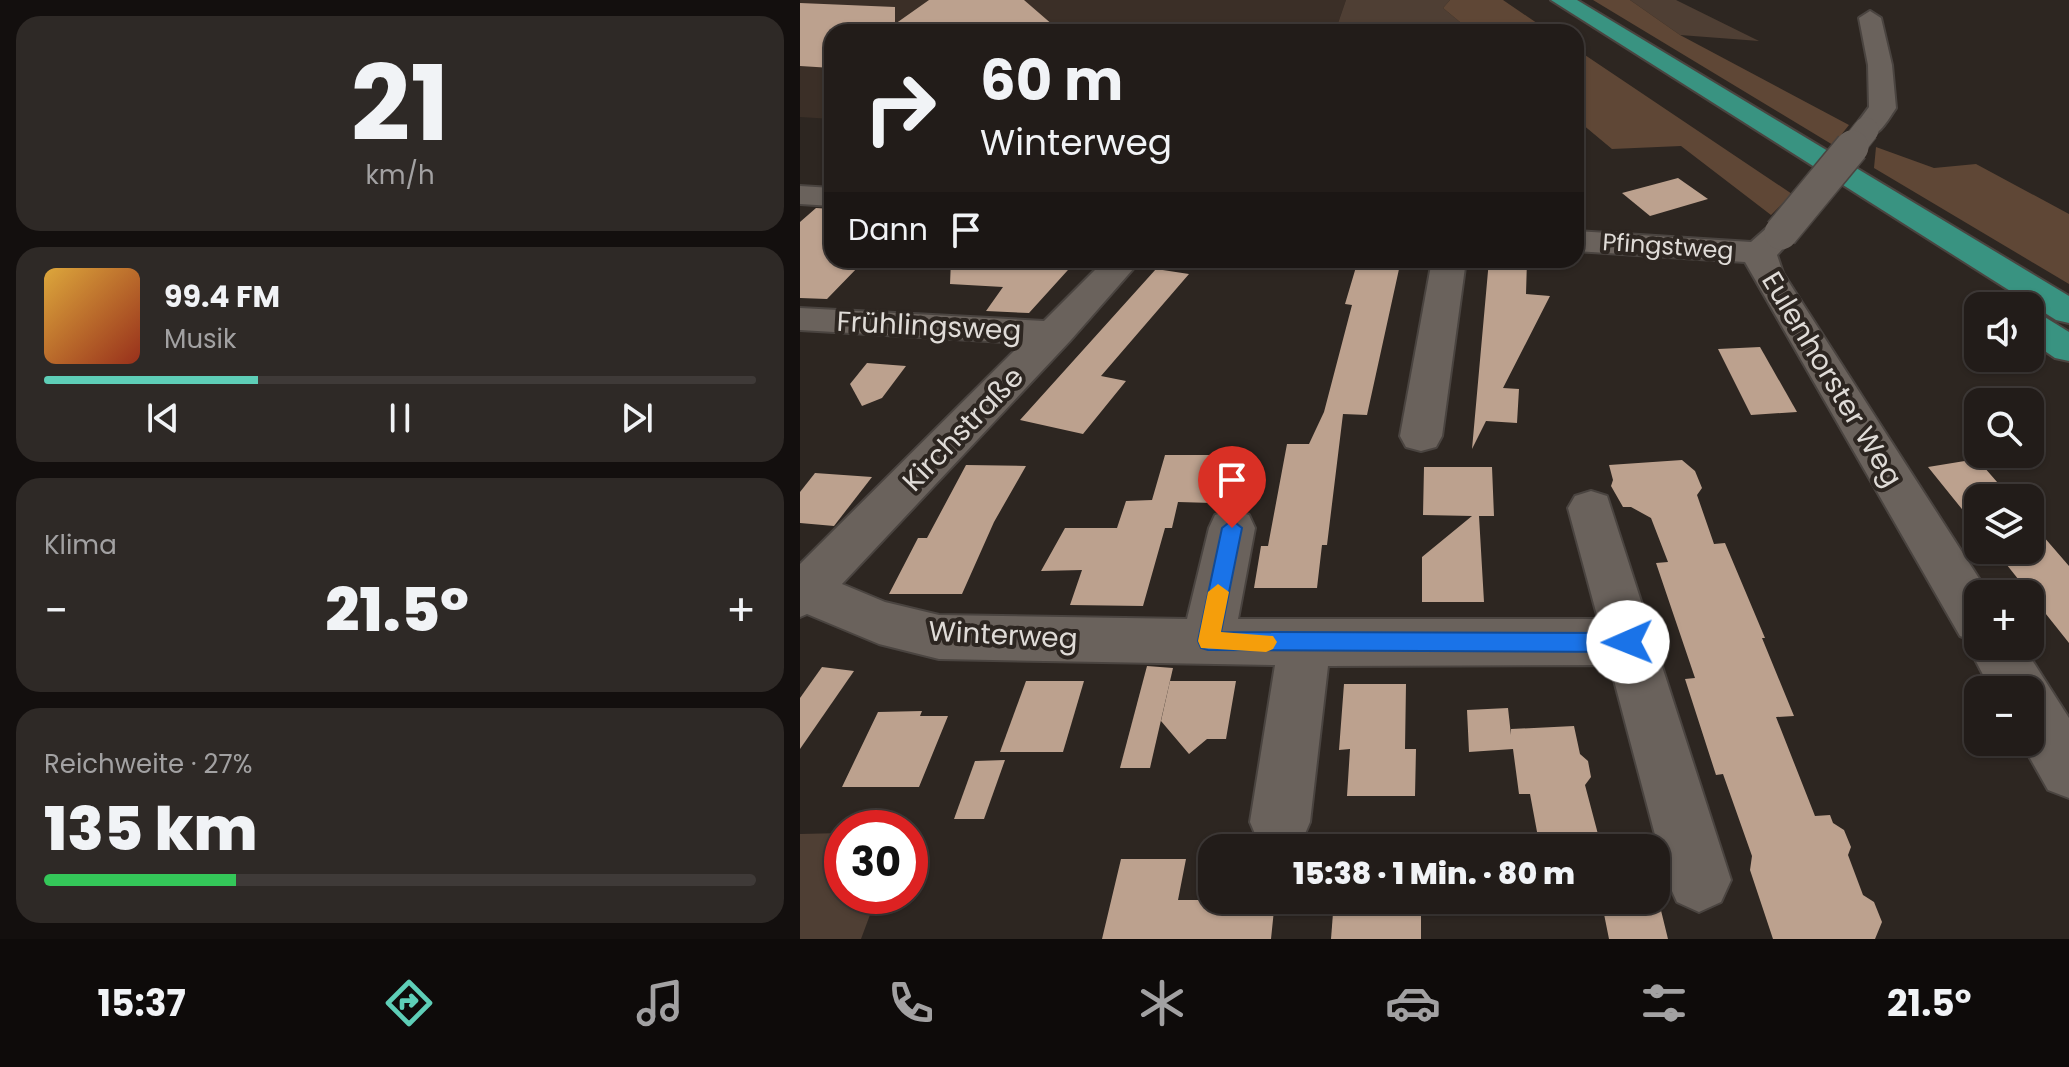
<!DOCTYPE html>
<html lang="de">
<head>
<meta charset="utf-8">
<style>
	:root { --surface:#221c19; --page:#2e2926; --text:#f1f3f6; --muted:#a2a1a2; --line:#3f3a38; --accent:#5eceb7 }
	body { margin:0; font-family:Poppins,sans-serif; background:var(--page); color:var(--text); height:100vh; display:flex; flex-direction:column; font-size:30px; white-space:nowrap }
	* { box-sizing:border-box; margin:0 }
	p { font-size:26px; color:var(--muted) }
	.icon { flex:none; width:44px; height:44px; fill:none; stroke:currentColor; stroke-width:2; stroke-linecap:round; stroke-linejoin:round }
	.map { position:relative; flex:1; overflow:hidden }
	.drawer { display:flex; flex-direction:column; gap:16px; padding:16px; background:#130f0e; width:800px }
	.drawer>* { flex:none }
	.top-card { position:absolute; left:24px; top:24px; width:760px; height:244px; border-radius:24px; box-shadow:0 2px 6px #0004,0 0 0 2px var(--line); background:#221c19; color:var(--text); overflow:hidden }
	.fabs { position:absolute; left:1164px; top:292px; display:grid; gap:16px }
	.fabs a { display:grid; place-items:center; width:80px; height:80px; border-radius:16px; background:var(--surface); box-shadow:0 2px 6px #0004,0 0 0 2px var(--line); font-size:40px }
	.speed { position:absolute; left:24px; top:810px; display:flex; gap:16px; font-size:40px; font-weight:700; text-align:center }
	.speed>* { display:grid; place-content:center; width:104px; height:104px; border-radius:50%; background:var(--surface); box-shadow:0 2px 6px #0004,0 0 0 2px var(--line); line-height:1 }
	.speed .limit { border:12px solid #d22; background:#fff; color:#111 }
	.pin { position:absolute; display:grid; place-items:center; width:68px; height:68px; color:#fff; margin:-82px -34px; border-radius:50% 50% 50% 0; rotate:-45deg; box-shadow:0 0 8px #0007 }
	.pin .icon { rotate:45deg }
	.me { position:absolute; width:88px; margin:-44px; rotate:269deg; stroke-linejoin:round; filter:drop-shadow(0 0 6px #0008) }
	.turn { display:flex; align-items:center; gap:28px; height:168px; padding:0 24px; font-size:36px }
	.turn .icon { width:104px; height:104px; stroke-width:2.5 }
	.turn b { display:block; font-size:56px; line-height:68px }
	.then { display:flex; align-items:center; height:76px; padding:0 24px; background:#0003; gap:16px; font-size:30px }
	.big { font-size:60px; font-weight:800; line-height:1.1 }
	.drawer .widget { flex:1; display:flex; flex-direction:column; justify-content:center; gap:12px; min-width:0; padding:0 28px; border-radius:24px; background:var(--page) }
	.drawer .dial { align-items:center; gap:0 }
	.dial b { font-size:104px; line-height:1 }
	.song { display:flex; align-items:center; gap:24px }
	.cover { width:96px; height:96px; border-radius:12px; background:linear-gradient(135deg,hsl(40 70% 55%),hsl(10 70% 35%)) }
	.played { height:8px; border-radius:4px; background:linear-gradient(90deg,var(--accent) 30%,var(--line) 30%) }
	.keys { display:flex; justify-content:space-around; direction:ltr }
	.heat { display:flex; justify-content:space-between; align-items:center; font-size:44px; direction:ltr }
	.charge { height:12px; border-radius:6px; background:linear-gradient(90deg,#34c759 27%,var(--line) 0) }
	.trip { position:absolute; left:398px; top:834px; width:472px; height:80px; border-radius:24px; background:var(--surface); box-shadow:0 2px 6px #0004,0 0 0 2px var(--line); font-weight:800; line-height:80px; text-align:center }
	.tab-bar { display:flex; height:128px; justify-content:space-around; align-items:center; background:#0e0b0a; color:var(--muted) }
	.tab-bar .icon { width:56px; height:56px }
	.tab-bar .selected { color:var(--accent) }
	.tab-bar b { font-size:36px; color:var(--text) }
	main { display:flex; flex:1; min-height:0 }
	.map>svg:first-child { display:block }
</style>
</head>
<body>
<main>
<section class="drawer">
<div class="widget dial"><b>21</b><p>km/h</p></div>
<div class="widget">
<div class="song"><i class="cover"></i><div><b>99.4 FM</b><p>Musik</p></div></div>
<div class="played"></div>
<div class="keys"><svg class="icon" aria-label="previous" viewBox="0 0 24 24"><path d="M18 5L8 12l10 7zM5 5v14"/></svg><svg class="icon" aria-label="pause" viewBox="0 0 24 24"><path d="M8 5v14M16 5v14"/></svg><svg class="icon" aria-label="next" viewBox="0 0 24 24"><path d="M6 5l10 7-10 7zM19 5v14"/></svg></div>
</div>
<div class="widget"><p>Klima</p>
<div class="heat"><a>−</a><b class="big">21.5°</b><a>+</a></div>
</div>
<div class="widget"><p>Reichweite · 27%</p><b class="big">135 km</b><div class="charge"></div></div>
</section>
<div class="map">
<svg width="1269" height="939" viewBox="0 0 1269 939">
	<rect width="100%" height="100%" fill="#2d2621"/>
	<polygon fill="#3b2f27" points="0,0 546,0 535,32 32,32 32,119 0,117"/>
	<g fill="#4f3f34">
		<polygon points="546,0 650,0 643,8 672,32 535,32"/>
		<polygon points="830,0 876,0 959,41 880,35"/>
		<polygon points="42,833 42,896 77,896 61,939 0,939 0,834"/>
	</g>
	<g fill="#5f4736">
		<polygon points="650,0 703,0 750,32 672,32 643,8"/>
		<polygon points="793,0 830,0 880,35 1049,125 1033,145"/>
		<polygon points="776,49 992,194 971,215 881,146 812,149 776,119"/>
		<polygon points="1076,147 1134,168 1176,164 1269,214 1269,284 1074,168"/>
	</g>
	<g fill="#bca18e">
		<polygon points="129,0 224,0 261,32 32,32 32,68 0,66 0,3 95,7 95,24"/>
		<polygon points="878,178 908,199 850,216 822,193"/>
		<polygon points="16,208 32,209 32,264 60,265 27,299 0,298 0,222"/>
		<polygon points="151,260 277,260 229,313 186,311 203,287 150,284"/>
		<polygon points="566,260 601,260 567,415 543,414 527,545 522,545 517,588 454,588 461,546 468,546 487,444 509,444 524,412 552,305 545,304 556,267 563,268"/>
		<polygon points="689,260 727,260 726,294 750,296 703,388 719,389 717,423 686,421 672,449"/>
		<polygon points="356,269 389,274 301,376 326,381 283,434 220,420"/>
		<polygon points="960,347 997,412 951,415 918,349"/>
		<polygon points="67,363 106,366 82,398 62,406 50,384"/>
		<polygon points="365,455 424,455 413,503 378,502 372,528 365,528 343,606 270,605 282,570 241,571 265,528 317,528 326,501 352,500"/>
		<polygon points="1177,459 1211,498 1178,498 1178,529 1128,467"/>
		<polygon points="882,460 895,471 902,488 897,495 914,544 925,543 965,638 962,638 994,716 976,717 1015,816 1030,815 1033,823 1044,830 1051,847 1048,855 1063,895 1074,902 1082,922 1075,939 973,939 950,870 952,856 923,774 916,775 885,679 895,678 856,563 868,562 851,518 831,507 823,507 811,486 813,480 809,465"/>
		<polygon points="166,465 226,466 194,522 162,594 89,594 118,538 127,538"/>
		<polygon points="624,467 692,467 694,516 679,516 684,602 622,602 622,557 672,516 623,515"/>
		<polygon points="15,473 72,477 34,526 0,523 0,492"/>
		<polygon points="1230,521 1269,566 1269,643 1195,550 1230,550"/>
		<polygon points="347,666 373,668 350,768 320,768"/>
		<polygon points="22,667 54,671 0,749 0,698"/>
		<polygon points="226,681 284,681 263,752 200,752"/>
		<polygon points="370,681 436,681 426,739 407,739 389,754 361,721"/>
		<polygon points="544,684 606,684 605,749 616,749 615,796 547,796 550,749 539,750"/>
		<polygon points="708,708 711,735 711,729 774,726 780,754 788,761 791,777 785,785 799,838 842,833 845,848 740,848 730,794 719,794 713,749 669,752 667,710"/>
		<polygon points="122,711 120,716 148,716 119,787 42,787 78,712"/>
		<polygon points="205,760 184,819 154,819 175,761"/>
		<polygon points="321,859 386,859 378,900 475,900 471,939 302,939"/>
		<polygon points="856,890 868,939 809,939 803,909 752,915 749,900 856,900"/>
		<polygon points="534,900 621,900 621,939 531,939"/>
	</g>
	<g fill="none" stroke-linecap="round" stroke-linejoin="round">
		<g stroke="#4a4440" stroke-width="4">
			<g id="minor">
				<path d="M1070 11 1081 18 1092 65 1096 108C1085 124 1078 141 1056 136L1052 130 1069 107 1068 65 1059 18Z"/>
				<polygon points="0,186 32,188 32,206 0,204"/>
				<polygon points="981,223 993,226 997,233 977,255 983,273 1189,594 1178,594 1178,646 1223,646 1269,718 1269,798 1248,790 1221,742 1230,742 1230,690 1191,690 1168,646 1171,640 1160,636 945,262 776,251 776,231 951,242 969,226"/>
				<path d="M305 260H341L270 341 42 584 85 602 139 615 387 619 409 528 415 515 432 510 449 515 455 528 438 619H798L768 508 775 496 791 491 807 496 931 880 921 902 899 912 877 902 867 880 810 665 528 666 510 822 501 843C487 850 473 850 459 843L450 822 475 665 139 659 79 644 7 614 0 617V564L222 343 0 330V308L244 321Z"/>
				<polygon points="632,260 666,260 642,436 636,447 621,451 606,447 600,436"/>
			</g>
		</g>
		<g stroke="#4a4440" stroke-width="4">
			<g id="highway">
				<polygon points="751,0 777,0 1269,296 1269,323 1256,320"/>
				<polygon points="1230,313 1243,316 1269,332 1269,361 1255,358 1230,341"/>
			</g>
		</g>
		<use href="#minor" fill="#6a625c" fill-rule="evenodd"/>
		<use href="#highway" fill="#399381" fill-rule="evenodd"/>
		<g stroke="#4a4440" stroke-width="27" stroke-linecap="butt">
			<polyline id="minor-bridge-far1" points="1051,149 1066,130"/>
		</g>
		<g stroke="#4a4440" stroke-width="36" stroke-linecap="butt">
			<polyline id="minor-bridge" points="981,233 1052,147"/>
		</g>
		<use href="#minor-bridge-far1" stroke="#6a625c" stroke-width="25"/>
		<use href="#minor-bridge" stroke="#6a625c" stroke-width="33"/>
	</g>
	<polygon fill="#1a73e8" stroke="#114b97" stroke-width="2" points="432,520 442,528 421,632 828,633 836,636 839,642 836,649 828,652 408,650 401,648 398,641 422,528"/>
	<polygon fill="#f59e0b" points="418,584 429,592 421,632 473,636 477,642 473,649 466,652 401,648 398,641 408,592"/>
	<g text-anchor="middle" dominant-baseline="central" stroke-width="8" stroke-linejoin="round" paint-order="stroke">
		<g font-size="24" fill="#dfdbd7" stroke="#2d2621">
			<text transform="translate(868 246) rotate(4)">Pfingstweg</text>
		</g>
		<g font-size="28" fill="#dfdbd7" stroke="#2d2621">
			<text transform="translate(129 326) rotate(3)">Frühlingsweg</text>
			<text transform="translate(1032 379) rotate(59)">Eulenhorster Weg</text>
			<text transform="translate(163 429) rotate(-46)">Kirchstraße</text>
			<text transform="translate(203 635) rotate(3)">Winterweg</text>
		</g>
	</g>
</svg>
<div class="fabs">
<a><svg class="icon" aria-label="sound" viewBox="0 0 24 24"><path d="M4 9h4l5-4v14l-5-4H4zM17 9q2 3 0 6"/></svg></a>
<a><svg class="icon" aria-label="search" viewBox="0 0 24 24"><circle cx="10" cy="10" r="6"/><path d="M15 15l6 6"/></svg></a>
<a><svg class="icon" aria-label="layers" viewBox="0 0 24 24"><path d="M12 4l9 5-9 5-9-5zM3 14l9 5 9-5"/></svg></a>
<a>+</a>
<a>−</a>
</div>
<div class="speed"><div class="limit">30</div></div>
<div class="pin" style="left:432px;top:528px;background:#d93025"><svg class="icon" aria-label="arrive" viewBox="0 0 24 24"><path d="M6 21V4h12l-3 4 3 4H6"/></svg></div>
<svg class="me" style="left:828px;top:642px" viewBox="-20 -20 40 40"><circle r="19" fill="#fff"/><path d="M0-13L10 11 0 6-10 11z" fill="#1a73e8"/></svg>
<div class="trip">15:38 · 1 Min. · 80 m</div>
<div class="top-card">
<div class="turn"><svg class="icon" aria-label="right" viewBox="0 0 24 24"><path d="M7 20v-9h11M14 6l5 5-5 5"/></svg><div><b>60 m</b>Winterweg</div></div>
<div class="then">Dann<svg class="icon" aria-label="arrive" viewBox="0 0 24 24"><path d="M6 21V4h12l-3 4 3 4H6"/></svg></div>
</div>
</div>
</main>
<nav class="tab-bar">
<b>15:37</b>
<svg class="icon selected" aria-label="directions" viewBox="0 0 24 24"><path d="M12 3l9 9-9 9-9-9zM9 14v-3h6M13 9l2 2-2 2"/></svg>
<svg class="icon" aria-label="music" viewBox="0 0 24 24"><path d="M9 18V5l10-2v13"/><circle cx="6" cy="18" r="3"/><circle cx="16" cy="16" r="3"/></svg>
<svg class="icon" aria-label="phone" viewBox="0 0 24 24"><path d="M5 4h4l2 5-3 2q2 4 5 5l2-3 5 2v4C11 20 4 13 5 4z"/></svg>
<svg class="icon" aria-label="climate" viewBox="0 0 24 24"><path d="M12 3v18M4 7l16 10M4 17L20 7"/></svg>
<svg class="icon" aria-label="car" viewBox="0 0 24 24"><path d="M5 17H2v-5l4-1 3-4h7l3 4 3 1v5h-3M9 17h6M6 11h13"/><circle cx="7" cy="17" r="2"/><circle cx="17" cy="17" r="2"/></svg>
<svg class="icon" aria-label="filters" viewBox="0 0 24 24"><path d="M4 7h16M4 17h16"/><circle cx="9" cy="7" r="2"/><circle cx="15" cy="17" r="2"/></svg>
<b>21.5°</b>
</nav>
</body>
</html>
